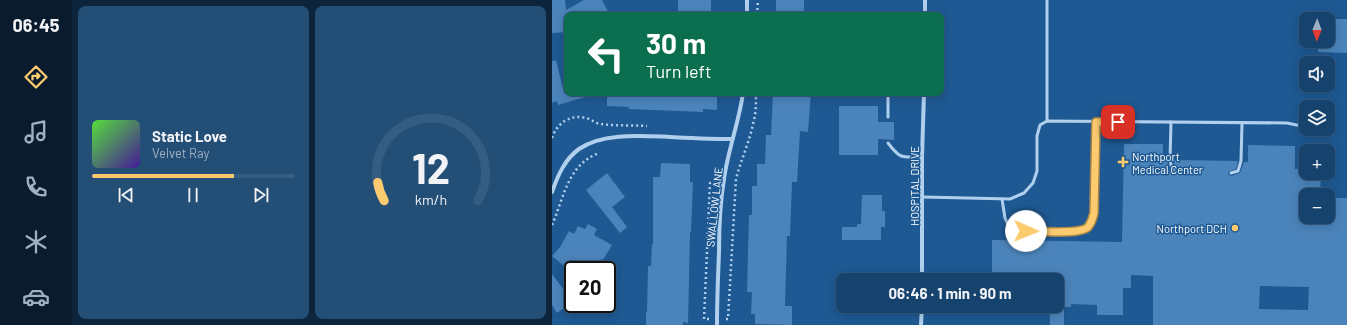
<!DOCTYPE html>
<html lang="en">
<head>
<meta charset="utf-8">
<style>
	:root { --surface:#16436e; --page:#234e76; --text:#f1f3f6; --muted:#9eb0c2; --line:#355c81; --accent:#fcca6f }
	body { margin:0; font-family:Barlow,sans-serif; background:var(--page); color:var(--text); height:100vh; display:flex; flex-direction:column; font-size:15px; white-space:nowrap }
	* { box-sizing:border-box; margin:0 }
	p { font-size:13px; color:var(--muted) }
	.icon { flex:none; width:22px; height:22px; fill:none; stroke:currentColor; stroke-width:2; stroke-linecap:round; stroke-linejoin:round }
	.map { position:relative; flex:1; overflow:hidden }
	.panel { display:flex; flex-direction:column; gap:6px; padding:6px; background:#0c253c; width:480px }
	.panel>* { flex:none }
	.hud { position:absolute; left:12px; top:12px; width:380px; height:84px; border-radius:8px; box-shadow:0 2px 10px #0003,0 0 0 1px var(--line); background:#0b6e4f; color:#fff; overflow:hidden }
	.needle { width:26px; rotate:181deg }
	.fabs { position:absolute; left:747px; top:12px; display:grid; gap:8px }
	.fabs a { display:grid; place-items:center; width:36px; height:36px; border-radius:8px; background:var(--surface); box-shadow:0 2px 10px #0003,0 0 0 1px var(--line); font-size:20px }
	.speed { position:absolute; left:12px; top:261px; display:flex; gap:8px; font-size:20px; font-weight:700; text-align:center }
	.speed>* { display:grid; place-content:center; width:52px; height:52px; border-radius:50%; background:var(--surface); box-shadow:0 2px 10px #0003,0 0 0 1px var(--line); line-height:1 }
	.speed .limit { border:2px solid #111; border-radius:6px; background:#fff; color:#111 }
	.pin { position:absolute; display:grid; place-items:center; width:34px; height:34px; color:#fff; margin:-17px; border-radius:8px; box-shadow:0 2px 6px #0006 }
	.me { position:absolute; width:44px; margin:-22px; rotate:91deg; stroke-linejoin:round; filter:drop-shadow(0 0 3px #0008) }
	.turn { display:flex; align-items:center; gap:14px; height:84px; padding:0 16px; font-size:18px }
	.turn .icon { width:52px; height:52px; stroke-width:2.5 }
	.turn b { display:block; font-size:28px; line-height:34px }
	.panel .tile { flex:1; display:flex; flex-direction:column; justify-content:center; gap:6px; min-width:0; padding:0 14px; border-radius:8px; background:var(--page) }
	.panel .dial { align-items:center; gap:0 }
	.dial svg { height:104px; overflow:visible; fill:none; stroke:var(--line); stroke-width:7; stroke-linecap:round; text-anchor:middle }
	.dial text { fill:var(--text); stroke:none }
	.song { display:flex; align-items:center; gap:12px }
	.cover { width:48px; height:48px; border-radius:6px; background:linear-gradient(135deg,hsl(110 70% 55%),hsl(260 70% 35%)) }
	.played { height:4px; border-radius:2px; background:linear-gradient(90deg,var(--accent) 70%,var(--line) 70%) }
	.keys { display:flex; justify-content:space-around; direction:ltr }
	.panel .tiles { flex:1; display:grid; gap:6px; grid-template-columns:repeat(2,1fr) }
	.trip { position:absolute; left:284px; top:273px; width:228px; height:40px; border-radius:8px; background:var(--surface); box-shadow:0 2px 10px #0003,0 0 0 1px var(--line); font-weight:700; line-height:40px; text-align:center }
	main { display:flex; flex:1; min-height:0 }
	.menu { display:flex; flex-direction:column; width:72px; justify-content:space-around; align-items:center; background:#091b2c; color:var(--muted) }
	.menu .icon { width:28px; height:28px }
	.menu .active { color:var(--accent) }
	.menu b { font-size:18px; color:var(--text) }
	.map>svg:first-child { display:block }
</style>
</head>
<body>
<main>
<nav class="menu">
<b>06:45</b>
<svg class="icon active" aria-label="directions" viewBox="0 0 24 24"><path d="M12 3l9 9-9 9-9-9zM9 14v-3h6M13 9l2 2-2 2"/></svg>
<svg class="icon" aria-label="music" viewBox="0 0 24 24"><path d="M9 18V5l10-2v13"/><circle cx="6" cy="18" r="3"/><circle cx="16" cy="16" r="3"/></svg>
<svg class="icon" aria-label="phone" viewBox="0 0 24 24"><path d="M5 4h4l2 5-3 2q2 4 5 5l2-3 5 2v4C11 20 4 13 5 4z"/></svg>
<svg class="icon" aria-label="climate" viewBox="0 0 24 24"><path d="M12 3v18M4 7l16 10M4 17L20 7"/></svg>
<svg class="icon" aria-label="car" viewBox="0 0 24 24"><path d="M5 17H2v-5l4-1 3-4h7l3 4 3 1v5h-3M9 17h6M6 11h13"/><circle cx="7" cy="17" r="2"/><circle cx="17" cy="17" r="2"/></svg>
</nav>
<section class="panel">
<div class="tiles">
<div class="tile">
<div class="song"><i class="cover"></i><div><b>Static Love</b><p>Velvet Ray</p></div></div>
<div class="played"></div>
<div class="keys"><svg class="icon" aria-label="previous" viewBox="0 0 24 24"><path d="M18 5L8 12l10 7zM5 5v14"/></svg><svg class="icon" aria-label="pause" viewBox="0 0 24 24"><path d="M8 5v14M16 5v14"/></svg><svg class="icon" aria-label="next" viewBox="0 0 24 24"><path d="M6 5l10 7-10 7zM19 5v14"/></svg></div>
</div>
<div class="tile dial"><svg viewBox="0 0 100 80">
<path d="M14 69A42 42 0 1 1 86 69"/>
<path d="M14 69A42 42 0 0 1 9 55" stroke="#fcca6f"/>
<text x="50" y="56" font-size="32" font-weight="700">12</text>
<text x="50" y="72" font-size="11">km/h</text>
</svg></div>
</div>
</section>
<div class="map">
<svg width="795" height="325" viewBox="0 0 795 325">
	<rect width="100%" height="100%" fill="#1e5993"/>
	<g fill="#4b84bb" fill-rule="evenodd">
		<polygon points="0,0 13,0 14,10 32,0 50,0 58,15 15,15 15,32 0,33"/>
		<polygon points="126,0 159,0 159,11 150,11 150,15 139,15 139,11 126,11"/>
		<rect x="224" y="0" width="28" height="15"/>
		<polygon points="776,19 795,19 795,53 766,52 766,41 776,41"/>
		<polygon points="4,60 12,93 37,93 37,96 6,105 5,101 0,103 0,61"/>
		<polygon points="55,93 165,93 165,110 151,109 151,112 77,109 77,107 55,106"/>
		<polygon points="221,93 259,93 256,132 248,131 245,182 240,182 238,236 235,236 233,306 240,306 240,325 203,324 203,314 199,314 200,292 195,292 197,215 200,215 200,186 205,186 205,164 213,164 214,135 219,135"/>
		<polygon points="287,106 326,106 326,122 342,122 342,140 326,139 326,155 287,155"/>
		<path d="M572 144H611V160H615L618 171 630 175 633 174V170L623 167 621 160 686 161 684 169 676 172 677 175 679 176 688 173 692 162H696V145L743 146V169H754V173H769L768 195H754V217H776V198H795V325H601V276L579 275V288H571V315H545V305L519 304V307H512V325H498V306H505V280H440V240L570 242ZM708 286 757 287 756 310 707 309Z"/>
		<polygon points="109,163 138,164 138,182 141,182 139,232 138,232 136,323 131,322 131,325 94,325 94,312 95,312 96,266 99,266 100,244 101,244 101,177 108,177"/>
		<polygon points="55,173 73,197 60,207 75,227 68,233 34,190"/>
		<polygon points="310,195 330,195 330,211 333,211 333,227 329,227 329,240 290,240 290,227 305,227 305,224 309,224"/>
		<polygon points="36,224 45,229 42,235 60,245 51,260 50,259 40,270 17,270 0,256 8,247 17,231 22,234 26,226 33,229"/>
		<polygon points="0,274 20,301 19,303 5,313 0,305"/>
	</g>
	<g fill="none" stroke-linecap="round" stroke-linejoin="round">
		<g stroke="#b0d0ee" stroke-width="2.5" stroke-dasharray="2 3" stroke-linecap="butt">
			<polyline points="205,15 206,0"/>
			<path d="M0 138C5 123 18 114 34 118 39 119 43 123 48 124 64 126 80 125 95 126"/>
			<path d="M0 225C12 198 15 165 47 153"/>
			<polyline points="157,319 152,319 158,183 164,183"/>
			<path d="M174 319H176L184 179C189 160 197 143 201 124 204 114 204 104 204 93"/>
		</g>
		<g stroke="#b0d0ee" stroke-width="3">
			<polyline points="336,117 336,93"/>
			<polyline points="495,121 495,0"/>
			<polyline points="619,122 618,160 620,169 631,172"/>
			<path d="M336 143C349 160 350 157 370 157"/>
			<polyline points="679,173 686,171 689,161 690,123"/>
			<polyline points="371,197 458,199 472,193 481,183 485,171 485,136 488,125 495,121 735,123 754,127"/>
			<path d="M450 199 453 218 457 227 466 231 527 232C536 228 540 223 542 213L544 122"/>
		</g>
		<g stroke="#b0d0ee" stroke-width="4">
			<polyline points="195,15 195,0"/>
			<polyline points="373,15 373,0"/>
			<path d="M0 192C6 175 13 159 27 149 51 132 92 136 119 137 140 138 160 139 180 139"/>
			<polyline points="370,280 370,157 372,93"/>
			<path d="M165 325C165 301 166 276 167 252 167 228 168 203 172 179 176 150 187 122 191 93"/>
			<polyline points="369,325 370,306"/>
		</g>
	</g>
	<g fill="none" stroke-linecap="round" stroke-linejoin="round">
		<g stroke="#a48348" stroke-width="10">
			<path id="route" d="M474 231C486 231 528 235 536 227 539 223 541 218 542 213L544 122H566"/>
		</g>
		<use href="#route" stroke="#fcca6f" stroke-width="7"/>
	</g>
	<g fill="#fcca6f" stroke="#1e5993" stroke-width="1.5">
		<path d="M569 156h4v4h4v4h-4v4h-4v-4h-4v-4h4z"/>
		<circle cx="683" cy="228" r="4"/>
	</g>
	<g text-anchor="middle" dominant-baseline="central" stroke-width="3" stroke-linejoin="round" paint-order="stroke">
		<g font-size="11" fill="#fff" stroke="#1e5993" text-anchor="start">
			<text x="580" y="156">Northport<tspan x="580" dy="13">Medical Center</tspan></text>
			<text x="675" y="228" text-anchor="end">Northport DCH</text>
		</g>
		<g font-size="11" fill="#fff" stroke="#1e5993">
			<text transform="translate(362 186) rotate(-90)">HOSPITAL DRIVE</text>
			<text transform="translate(162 207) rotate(-84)">SWALLOW LANE</text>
		</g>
	</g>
</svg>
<div class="fabs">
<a><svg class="needle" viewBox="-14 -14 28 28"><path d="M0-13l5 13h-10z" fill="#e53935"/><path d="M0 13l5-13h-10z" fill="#9eb0c2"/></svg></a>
<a><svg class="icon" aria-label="sound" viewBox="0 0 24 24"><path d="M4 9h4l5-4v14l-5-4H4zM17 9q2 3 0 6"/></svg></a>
<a><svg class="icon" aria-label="layers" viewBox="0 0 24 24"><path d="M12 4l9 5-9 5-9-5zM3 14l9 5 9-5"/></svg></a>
<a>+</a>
<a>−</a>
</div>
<div class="speed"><div class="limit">20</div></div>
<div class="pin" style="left:566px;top:122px;background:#d93025"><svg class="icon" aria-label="arrive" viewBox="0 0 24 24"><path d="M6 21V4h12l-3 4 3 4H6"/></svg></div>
<svg class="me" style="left:474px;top:231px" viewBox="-20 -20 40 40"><circle r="19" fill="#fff"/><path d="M0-13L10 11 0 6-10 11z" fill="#fcca6f"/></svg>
<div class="trip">06:46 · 1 min · 90 m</div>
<div class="hud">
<div class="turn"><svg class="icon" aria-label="left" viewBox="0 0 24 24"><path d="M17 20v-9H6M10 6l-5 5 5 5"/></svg><div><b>30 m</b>Turn left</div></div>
</div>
</div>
</main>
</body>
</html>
